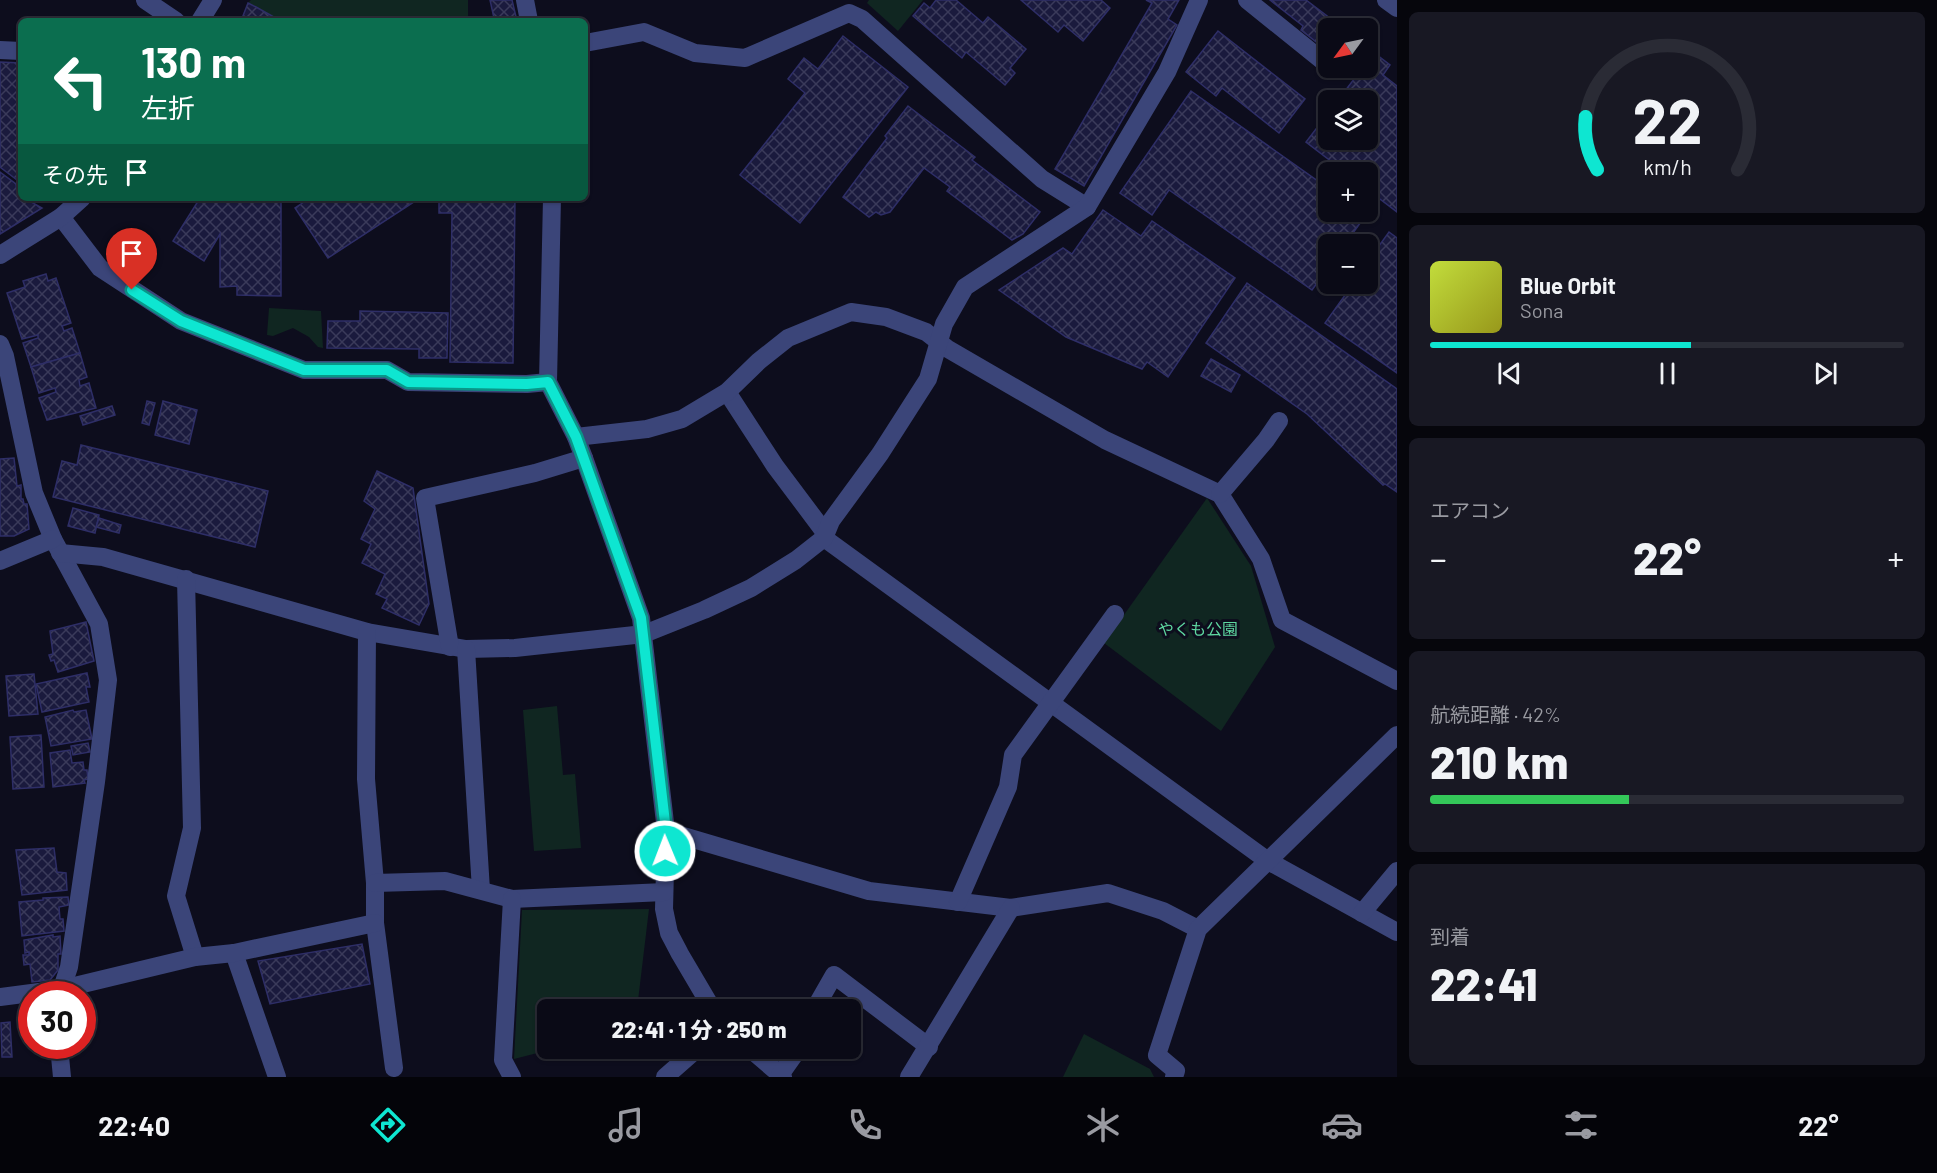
<!DOCTYPE html>
<html lang="ja">
<head>
<meta charset="utf-8">
<style>
	:root { --surface:#0a0a16; --page:#181823; --text:#f1f3f6; --muted:#999aa1; --line:#2a2b35; --accent:#0ee6d1 }
	body { margin:0; font-family:Barlow,"Noto Sans JP",sans-serif; background:var(--page); color:var(--text); height:100vh; display:flex; flex-direction:column; font-size:22px; white-space:nowrap }
	* { box-sizing:border-box; margin:0 }
	p { font-size:20px; color:var(--muted) }
	.icon { flex:none; width:33px; height:33px; fill:none; stroke:currentColor; stroke-width:2; stroke-linecap:round; stroke-linejoin:round }
	.map { position:relative; flex:1; overflow:hidden }
	.details { display:flex; flex-direction:column; gap:12px; padding:12px; background:#06060c; width:540px }
	.details>* { flex:none }
	.banner { position:absolute; left:18px; top:18px; width:570px; height:183px; border-radius:9px; box-shadow:0 2px 4px #0004,0 0 0 2px var(--line); background:#0b6e4f; color:#fff; overflow:hidden }
	.needle { width:39px; rotate:237deg }
	.tools { position:absolute; left:1318px; top:18px; display:grid; gap:12px }
	.tools a { display:grid; place-items:center; width:60px; height:60px; border-radius:9px; background:var(--surface); box-shadow:0 2px 4px #0004,0 0 0 2px var(--line); font-size:30px }
	.speed { position:absolute; left:18px; top:981px; display:flex; gap:12px; font-size:30px; font-weight:700; text-align:center }
	.speed>* { display:grid; place-content:center; width:78px; height:78px; border-radius:50%; background:var(--surface); box-shadow:0 2px 4px #0004,0 0 0 2px var(--line); line-height:1 }
	.speed .limit { border:9px solid #d22; background:#fff; color:#111 }
	.pin { position:absolute; display:grid; place-items:center; width:51px; height:51px; color:#fff; margin:-62px -26px; border-radius:50% 50% 50% 0; rotate:-45deg; box-shadow:0 0 6px #0007 }
	.pin .icon { rotate:45deg }
	.me { position:absolute; width:66px; margin:-33px; rotate:359deg; stroke-linejoin:round; filter:drop-shadow(0 0 4px #0008) }
	.turn { display:flex; align-items:center; gap:21px; height:126px; padding:0 24px; font-size:27px }
	.turn .icon { width:78px; height:78px; stroke-width:2.5 }
	.turn b { display:block; font-size:42px; line-height:51px }
	.then { display:flex; align-items:center; height:57px; padding:0 24px; background:#0003; gap:12px; font-size:22px }
	.big { font-size:45px; font-weight:800; line-height:1.1 }
	.details .card { flex:1; display:flex; flex-direction:column; justify-content:center; gap:9px; min-width:0; padding:0 21px; border-radius:9px; background:var(--page) }
	.details .dial { align-items:center; gap:0 }
	.dial svg { height:156px; overflow:visible; fill:none; stroke:var(--line); stroke-width:7; stroke-linecap:round; text-anchor:middle }
	.dial text { fill:var(--text); stroke:none }
	.song { display:flex; align-items:center; gap:18px }
	.cover { width:72px; height:72px; border-radius:9px; background:linear-gradient(135deg,hsl(70 70% 55%),hsl(60 70% 35%)) }
	.played { height:6px; border-radius:3px; background:linear-gradient(90deg,var(--accent) 55%,var(--line) 55%) }
	.keys { display:flex; justify-content:space-around; direction:ltr }
	.heat { display:flex; justify-content:space-between; align-items:center; font-size:33px; direction:ltr }
	.charge { height:9px; border-radius:4px; background:linear-gradient(90deg,#34c759 42%,var(--line) 0) }
	.trip { position:absolute; left:537px; top:999px; width:324px; height:60px; border-radius:9px; background:var(--surface); box-shadow:0 2px 4px #0004,0 0 0 2px var(--line); font-weight:800; line-height:60px; text-align:center }
	.tabs { display:flex; height:96px; justify-content:space-around; align-items:center; background:#040409; color:var(--muted) }
	.tabs .icon { width:42px; height:42px }
	.tabs .current { color:var(--accent) }
	.tabs b { font-size:27px; color:var(--text) }
	main { display:flex; flex:1; min-height:0 }
	.map>svg:first-child { display:block }
</style>
</head>
<body>
<main>
<div class="map">
<svg width="1397" height="1077" viewBox="0 0 1397 1077">
	<defs>
		<pattern id="building-cross-hatch" width="8" height="8" patternUnits="userSpaceOnUse" patternTransform="scale(1.5)"><rect width="8" height="8" fill="#1a1a3d"/><path d="M0 0l8 8M0 8l8-8" fill="none" stroke="#3a3a5a"/></pattern>
	</defs>
	<rect width="100%" height="100%" fill="#0d0d1d"/>
	<g fill="#102621">
		<polygon points="251,0 468,0 468,21 281,21 248,3"/>
		<polygon points="869,0 923,0 898,31 867,3"/>
		<polygon points="269,308 321,311 323,348 318,347 309,337 293,328 273,336 267,335"/>
		<polygon points="1207,498 1251,566 1275,647 1221,731 1104,643"/>
		<polygon points="557,706 563,775 575,774 581,848 534,851 523,710"/>
		<polygon points="649,909 637,1009 548,1010 548,1048 553,1049 514,1059 522,910"/>
		<polygon points="1084,1034 1150,1069 1154,1077 1063,1077"/>
	</g>
	<g fill="url(#building-cross-hatch)" stroke="#2e2e67" stroke-width="1.5">
		<polygon points="490,0 512,0 517,21 487,21 494,18"/>
		<polygon points="936,0 956,0 983,23 988,17 1026,49 1010,68 1015,73 1005,85 966,52 962,58 913,16 924,3 930,8"/>
		<polygon points="1021,0 1101,0 1110,8 1083,41 1064,25 1058,32"/>
		<polygon points="1146,0 1179,0 1168,19 1177,25 1084,186 1055,169 1152,3"/>
		<polygon points="1270,0 1306,0 1343,28 1329,28 1329,52 1301,30 1303,26"/>
		<polygon points="248,3 256,7 281,21 241,21"/>
		<polygon points="1218,31 1305,99 1279,133 1222,88 1216,96 1186,72"/>
		<polygon points="843,36 908,87 800,223 740,175 805,93 788,79 804,58 818,69"/>
		<polygon points="1368,48 1390,65 1383,75 1397,86 1397,212 1368,190 1368,172 1345,172 1306,142 1329,112 1329,140 1368,140 1368,100 1338,100 1358,74 1349,68 1368,68"/>
		<polygon points="0,62 21,63 21,183 0,167"/>
		<polygon points="1191,91 1329,189 1329,212 1361,212 1366,215 1345,244 1329,244 1329,267 1312,290 1169,190 1152,215 1120,193"/>
		<polygon points="908,106 975,157 972,160 1040,212 1023,234 1012,240 947,191 950,187 924,168 890,212 881,215 876,212 869,217 843,197 887,138 885,136"/>
		<polygon points="0,172 16,184 17,194 42,208 0,234"/>
		<polygon points="200,198 281,198 281,296 237,295 237,286 220,287 220,234 204,261 173,241"/>
		<polygon points="310,198 420,198 328,258 295,208"/>
		<polygon points="451,198 515,198 513,363 450,362 452,213 439,213 439,201 451,201"/>
		<polygon points="1103,210 1141,236 1152,221 1235,278 1168,377 1147,362 1142,369 1066,337 999,290 1063,248 1072,254"/>
		<polygon points="1389,232 1397,238 1397,373 1325,323 1353,284 1368,284 1368,261"/>
		<polygon points="46,274 48,281 56,278 71,323 62,326 64,331 72,328 80,353 31,367 23,343 38,338 38,335 22,339 7,293 25,287 23,281"/>
		<polygon points="1247,283 1397,389 1397,492 1385,484 1383,485 1307,414 1206,343"/>
		<polygon points="360,311 448,313 447,358 419,358 419,349 327,348 328,321 360,321"/>
		<polygon points="80,353 87,377 79,380 80,386 89,383 96,408 47,420 39,398 56,392 55,388 39,393 31,367"/>
		<polygon points="1211,359 1240,375 1231,392 1201,376"/>
		<polygon points="147,401 155,403 149,425 142,423"/>
		<polygon points="163,401 197,410 189,444 155,435"/>
		<polygon points="112,406 115,415 83,425 80,416"/>
		<polygon points="81,445 268,491 255,547 53,497 62,461 77,465"/>
		<polygon points="14,458 17,486 21,485 21,499 23,499 24,504 27,504 29,529 14,536 0,536 0,459"/>
		<polygon points="377,471 413,488 429,604 419,625 382,608 387,599 376,594 385,574 362,563 371,544 361,539 375,509 364,501"/>
		<polygon points="73,508 99,515 95,533 68,526"/>
		<polygon points="99,518 121,525 119,533 96,527"/>
		<polygon points="86,622 94,661 58,672 54,660 51,661 49,655 53,654 50,631"/>
		<polygon points="87,673 90,687 86,687 89,702 42,712 36,684"/>
		<polygon points="34,674 38,714 9,716 6,676"/>
		<polygon points="73,710 74,712 86,710 92,739 51,746 45,717"/>
		<polygon points="41,735 44,787 13,789 10,737"/>
		<polygon points="88,743 90,752 73,755 71,746"/>
		<polygon points="70,750 72,763 83,762 84,770 87,770 88,779 84,780 85,783 53,787 50,753"/>
		<polygon points="54,848 57,872 66,873 67,890 22,895 16,850"/>
		<polygon points="68,897 69,905 59,907 60,919 63,919 64,931 22,936 19,902 43,900 43,898"/>
		<polygon points="53,935 53,937 60,936 61,954 58,954 58,970 50,980 32,982 30,964 24,965 23,955 29,955 29,952 25,953 24,940"/>
		<polygon points="362,944 370,984 270,1004 258,961"/>
		<polygon points="10,1022 12,1057 2,1057 1,1023"/>
	</g>
	<g fill="none" stroke-linecap="round" stroke-linejoin="round">
		<g stroke="#3b4579" stroke-width="18">
			<polyline points="145,0 176,21"/>
			<polyline points="525,0 529,21"/>
			<polyline points="1247,0 1329,66"/>
			<polyline points="1386,0 1397,8"/>
			<polyline points="200,21 213,0"/>
			<polyline points="585,43 644,32 695,53 745,58 849,13 862,19 1042,179 1087,207"/>
			<polyline points="0,50 21,51"/>
			<polyline points="552,198 548,382 576,437 584,458 641,618 666,831 664,909 669,933 680,954 713,1010"/>
			<polyline points="61,217 100,268 181,321 304,370 387,370 408,382 527,384 548,382"/>
			<polyline points="0,255 61,217 82,198"/>
			<polyline points="0,344 5,356 34,493 53,539 99,624 108,680 96,782 69,967 60,994"/>
			<polyline points="727,392 775,466 826,534"/>
			<polyline points="576,437 647,429 682,419 727,392 759,361 788,338 851,312 886,317 926,332 948,349 1105,440 1220,494 1261,559 1282,620 1397,681"/>
			<polyline points="1220,494 1266,440 1279,421"/>
			<polyline points="824,538 1268,861 1397,932"/>
			<polyline points="60,553 103,557 367,632 466,649 515,648 644,634 704,610 751,588 796,560 824,538 831,521 880,454 928,379 944,324 965,287 1087,207 1167,72 1199,0"/>
			<polyline points="0,561 53,539"/>
			<polyline points="186,579 192,828 176,896 195,957"/>
			<polyline points="367,632 366,779 375,883 375,923 394,1068"/>
			<polyline points="450,647 425,498 535,473 584,458"/>
			<polyline points="466,649 481,890"/>
			<polyline points="666,831 869,891 1011,908 1108,893 1163,911 1198,929"/>
			<polyline points="375,883 445,881 512,899 664,892"/>
			<polyline points="512,899 503,1060 512,1077"/>
			<polyline points="958,902 1008,787 1013,755 1115,614"/>
			<polyline points="1362,913 1397,871"/>
			<polyline points="234,953 277,1077"/>
			<polyline points="0,997 62,989 195,957 234,953 375,923"/>
			<polyline points="814,1010 834,975 929,1047"/>
			<polyline points="59,1046 62,1077"/>
			<polyline points="749,1048 783,1077"/>
			<polyline points="780,1075 799,1048"/>
			<polyline points="665,1077 698,1048"/>
			<polyline points="909,1077 1011,908"/>
			<polyline points="1174,1077 1176,1071 1157,1055 1198,929 1397,735"/>
		</g>
	</g>
	<g fill="none" stroke-linecap="round" stroke-linejoin="round">
		<g stroke="#099688" stroke-width="15">
			<polyline id="route" points="132,290 181,321 304,370 387,370 408,382 527,384 548,382 576,437 641,618 666,831 665,851"/>
		</g>
		<use href="#route" stroke="#0ee6d1" stroke-width="10"/>
	</g>
	<g text-anchor="middle" dominant-baseline="central" stroke-width="6" stroke-linejoin="round" paint-order="stroke">
		<g font-size="16" fill="#5ed6a0" stroke="#0d0d1d">
			<text x="1198" y="628">やくも公園</text>
		</g>
	</g>
</svg>
<div class="tools">
<a><svg class="needle" viewBox="-14 -14 28 28"><path d="M0-13l5 13h-10z" fill="#e53935"/><path d="M0 13l5-13h-10z" fill="#999aa1"/></svg></a>
<a><svg class="icon" aria-label="layers" viewBox="0 0 24 24"><path d="M12 4l9 5-9 5-9-5zM3 14l9 5 9-5"/></svg></a>
<a>+</a>
<a>−</a>
</div>
<div class="speed"><div class="limit">30</div></div>
<div class="pin" style="left:132px;top:290px;background:#d93025"><svg class="icon" aria-label="arrive" viewBox="0 0 24 24"><path d="M6 21V4h12l-3 4 3 4H6"/></svg></div>
<svg class="me" style="left:665px;top:851px" viewBox="-20 -20 40 40"><circle r="17" fill="#0ee6d1" stroke="#fff" stroke-width="3"/><path d="M0-11L8 9 0 5-8 9z" fill="#fff"/></svg>
<div class="trip">22:41 · 1 分 · 250 m</div>
<div class="banner">
<div class="turn"><svg class="icon" aria-label="left" viewBox="0 0 24 24"><path d="M17 20v-9H6M10 6l-5 5 5 5"/></svg><div><b>130 m</b>左折</div></div>
<div class="then">その先<svg class="icon" aria-label="arrive" viewBox="0 0 24 24"><path d="M6 21V4h12l-3 4 3 4H6"/></svg></div>
</div>
</div>
<section class="details">
<div class="card dial"><svg viewBox="0 0 100 80">
<path d="M14 69A42 42 0 1 1 86 69"/>
<path d="M14 69A42 42 0 0 1 8 42" stroke="#0ee6d1"/>
<text x="50" y="56" font-size="32" font-weight="700">22</text>
<text x="50" y="72" font-size="11">km/h</text>
</svg></div>
<div class="card">
<div class="song"><i class="cover"></i><div><b>Blue Orbit</b><p>Sona</p></div></div>
<div class="played"></div>
<div class="keys"><svg class="icon" aria-label="previous" viewBox="0 0 24 24"><path d="M18 5L8 12l10 7zM5 5v14"/></svg><svg class="icon" aria-label="pause" viewBox="0 0 24 24"><path d="M8 5v14M16 5v14"/></svg><svg class="icon" aria-label="next" viewBox="0 0 24 24"><path d="M6 5l10 7-10 7zM19 5v14"/></svg></div>
</div>
<div class="card"><p>エアコン</p>
<div class="heat"><a>−</a><b class="big">22°</b><a>+</a></div>
</div>
<div class="card"><p>航続距離 · 42%</p><b class="big">210 km</b><div class="charge"></div></div>
<div class="card"><p>到着</p><b class="big">22:41</b></div>
</section>
</main>
<nav class="tabs">
<b>22:40</b>
<svg class="icon current" aria-label="directions" viewBox="0 0 24 24"><path d="M12 3l9 9-9 9-9-9zM9 14v-3h6M13 9l2 2-2 2"/></svg>
<svg class="icon" aria-label="music" viewBox="0 0 24 24"><path d="M9 18V5l10-2v13"/><circle cx="6" cy="18" r="3"/><circle cx="16" cy="16" r="3"/></svg>
<svg class="icon" aria-label="phone" viewBox="0 0 24 24"><path d="M5 4h4l2 5-3 2q2 4 5 5l2-3 5 2v4C11 20 4 13 5 4z"/></svg>
<svg class="icon" aria-label="climate" viewBox="0 0 24 24"><path d="M12 3v18M4 7l16 10M4 17L20 7"/></svg>
<svg class="icon" aria-label="car" viewBox="0 0 24 24"><path d="M5 17H2v-5l4-1 3-4h7l3 4 3 1v5h-3M9 17h6M6 11h13"/><circle cx="7" cy="17" r="2"/><circle cx="17" cy="17" r="2"/></svg>
<svg class="icon" aria-label="filters" viewBox="0 0 24 24"><path d="M4 7h16M4 17h16"/><circle cx="9" cy="7" r="2"/><circle cx="15" cy="17" r="2"/></svg>
<b>22°</b>
</nav>
</body>
</html>
